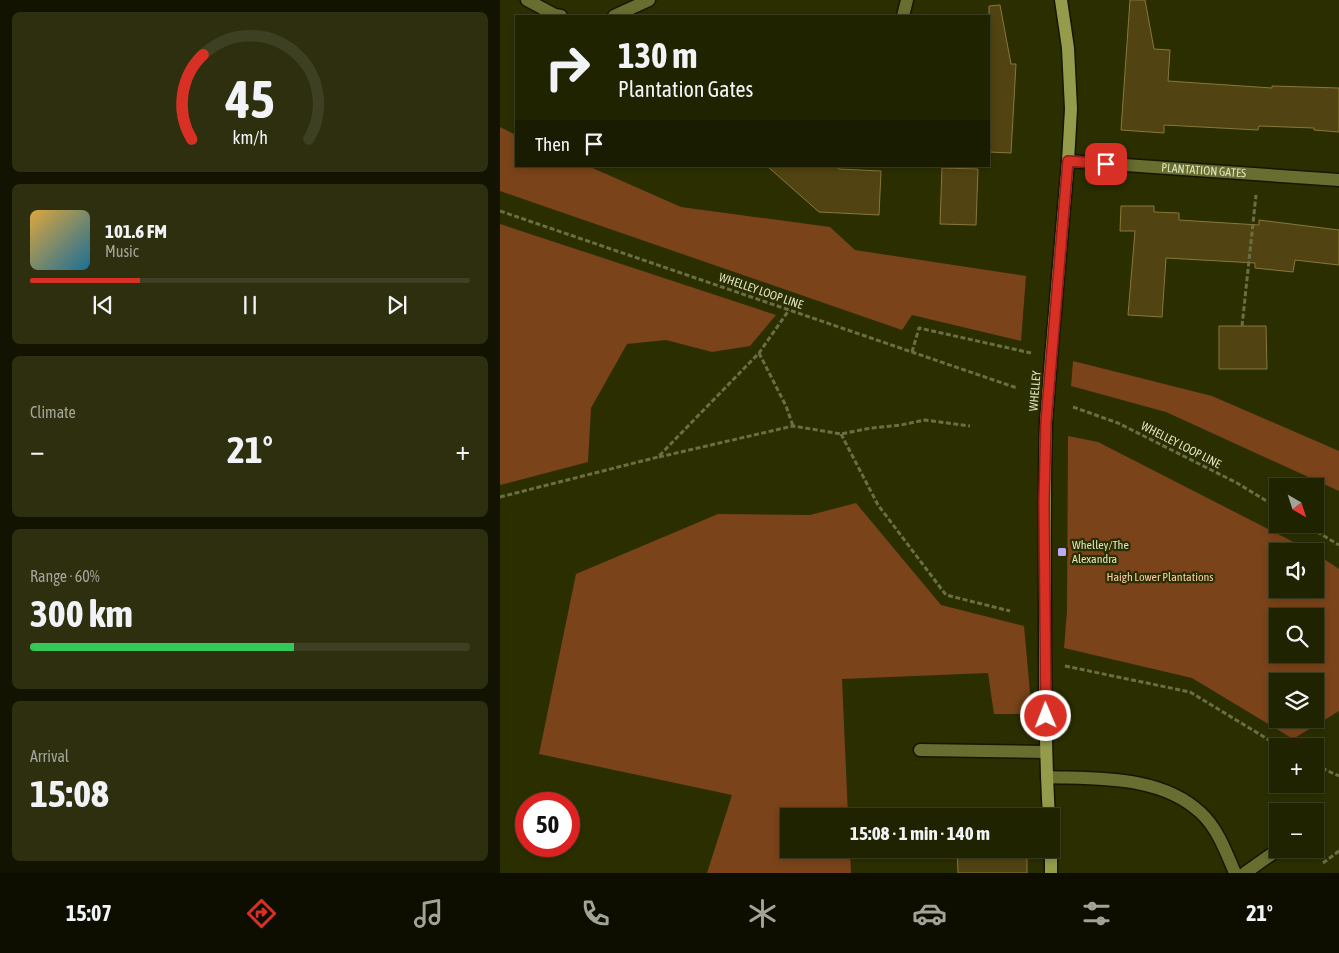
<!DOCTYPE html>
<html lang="en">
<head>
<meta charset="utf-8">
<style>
	:root { --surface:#202300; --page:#2d2f0f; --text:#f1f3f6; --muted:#a2a499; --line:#3d4022; --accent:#d93025 }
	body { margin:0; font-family:"Asap Condensed",sans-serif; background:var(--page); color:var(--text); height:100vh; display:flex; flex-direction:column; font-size:19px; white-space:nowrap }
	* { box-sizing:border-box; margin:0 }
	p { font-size:16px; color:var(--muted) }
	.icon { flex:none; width:28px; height:28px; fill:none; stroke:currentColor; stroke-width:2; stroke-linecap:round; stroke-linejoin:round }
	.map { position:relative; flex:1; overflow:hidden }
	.drawer { display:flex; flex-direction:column; gap:12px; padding:12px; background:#121300; width:500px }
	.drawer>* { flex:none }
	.guide { position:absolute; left:15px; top:15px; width:475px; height:152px; border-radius:0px; box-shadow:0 2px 8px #0003,0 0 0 1px var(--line); background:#202300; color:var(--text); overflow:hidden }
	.needle { width:32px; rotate:141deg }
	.buttons { position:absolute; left:769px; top:478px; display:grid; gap:10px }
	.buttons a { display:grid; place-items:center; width:55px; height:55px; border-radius:0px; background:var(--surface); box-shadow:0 2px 8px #0003,0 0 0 1px var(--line); font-size:25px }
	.speed { position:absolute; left:15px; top:792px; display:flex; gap:10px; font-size:25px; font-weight:700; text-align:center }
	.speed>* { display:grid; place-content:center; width:65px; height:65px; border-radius:50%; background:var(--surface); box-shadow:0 2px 8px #0003,0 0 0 1px var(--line); line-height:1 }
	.speed .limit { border:8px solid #d22; background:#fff; color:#111 }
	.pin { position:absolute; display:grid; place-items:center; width:42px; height:42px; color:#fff; margin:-21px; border-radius:10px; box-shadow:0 2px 8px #0006 }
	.me { position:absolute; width:55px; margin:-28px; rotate:359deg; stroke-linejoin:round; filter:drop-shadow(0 0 4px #0008) }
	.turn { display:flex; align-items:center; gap:18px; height:105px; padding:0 20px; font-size:22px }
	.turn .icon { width:65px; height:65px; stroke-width:2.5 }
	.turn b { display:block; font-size:35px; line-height:42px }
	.then { display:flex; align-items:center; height:48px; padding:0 20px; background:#0003; gap:10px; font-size:19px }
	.big { font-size:38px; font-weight:700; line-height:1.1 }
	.drawer .widget { flex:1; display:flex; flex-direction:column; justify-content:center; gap:8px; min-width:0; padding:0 18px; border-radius:8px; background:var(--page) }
	.drawer .dial { align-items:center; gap:0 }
	.dial svg { height:130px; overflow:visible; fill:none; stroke:var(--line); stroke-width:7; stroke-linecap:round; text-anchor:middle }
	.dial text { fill:var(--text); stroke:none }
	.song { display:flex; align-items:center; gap:15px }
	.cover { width:60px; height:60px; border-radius:8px; background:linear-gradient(135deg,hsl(40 70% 55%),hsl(200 70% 35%)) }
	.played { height:5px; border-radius:2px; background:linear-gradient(90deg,var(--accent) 25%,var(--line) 25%) }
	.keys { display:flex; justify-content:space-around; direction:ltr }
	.heat { display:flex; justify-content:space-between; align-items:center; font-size:28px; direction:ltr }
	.charge { height:8px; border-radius:4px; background:linear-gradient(90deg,#34c759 60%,var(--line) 0) }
	.trip { position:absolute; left:280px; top:808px; width:280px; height:50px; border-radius:0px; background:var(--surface); box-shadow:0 2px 8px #0003,0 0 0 1px var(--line); font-weight:700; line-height:50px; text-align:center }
	.dock { display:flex; height:80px; justify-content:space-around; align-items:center; background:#0d0e00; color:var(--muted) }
	.dock .icon { width:35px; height:35px }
	.dock .active { color:var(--accent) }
	.dock b { font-size:22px; color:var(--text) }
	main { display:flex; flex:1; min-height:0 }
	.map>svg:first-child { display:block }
</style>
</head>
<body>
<main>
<section class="drawer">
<div class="widget dial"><svg viewBox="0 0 100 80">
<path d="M14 69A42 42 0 1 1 86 69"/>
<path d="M14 69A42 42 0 0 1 21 17" stroke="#d93025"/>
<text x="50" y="56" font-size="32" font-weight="700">45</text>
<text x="50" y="72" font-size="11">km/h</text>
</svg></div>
<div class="widget">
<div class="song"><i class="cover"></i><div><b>101.6 FM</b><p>Music</p></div></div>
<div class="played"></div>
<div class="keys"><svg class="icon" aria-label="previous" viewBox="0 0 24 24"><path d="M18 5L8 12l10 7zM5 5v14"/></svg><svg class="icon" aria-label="pause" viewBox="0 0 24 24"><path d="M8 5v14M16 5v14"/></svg><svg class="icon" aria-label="next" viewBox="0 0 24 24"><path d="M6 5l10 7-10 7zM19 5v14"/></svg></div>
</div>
<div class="widget"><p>Climate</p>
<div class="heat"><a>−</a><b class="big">21°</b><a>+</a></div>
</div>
<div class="widget"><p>Range · 60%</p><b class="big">300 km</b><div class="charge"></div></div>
<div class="widget"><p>Arrival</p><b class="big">15:08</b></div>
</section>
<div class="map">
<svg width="839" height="873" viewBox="0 0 839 873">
	<rect width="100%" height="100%" fill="#2b2f00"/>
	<g fill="#7a4319" fill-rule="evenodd">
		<polygon points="0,127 16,135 16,166 88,166 181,207 330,227 355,250 526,276 521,341 412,315 402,330 0,191"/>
		<polygon points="0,224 276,315 250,346 212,352 166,340 127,344 91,408 88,462 0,485"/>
		<polygon points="573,361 712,396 839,451 839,491 666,412 571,386"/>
		<path d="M568 436 598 442 811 551H778V589H815V553L839 569V711L793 739 692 678 564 648 567 611ZM778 616H815V654H778ZM815 681V719H778V681Z"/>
		<polygon points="356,503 441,605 524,626 532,714 494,714 488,673 342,679 348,816 289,816 289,849 350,849 351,873 207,873 232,795 39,754 76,574 218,514 310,515"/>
	</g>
	<g fill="#514412" stroke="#897738">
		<polygon points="630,0 645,0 654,49 670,50 668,81 772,88 772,86 839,88 839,132 814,130 814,128 759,126 758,130 664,125 664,133 621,130"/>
		<polygon points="500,5 511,64 516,64 511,153 489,152 489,6"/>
		<polygon points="267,166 336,166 339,169 381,171 379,215 319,212"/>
		<polygon points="442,168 478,169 476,225 440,224"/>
		<polygon points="621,206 654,206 654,212 679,213 679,220 759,225 759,220 839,230 839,265 795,260 793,272 755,268 755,263 666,258 662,317 628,315 635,231 620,231"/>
		<polygon points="719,326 766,326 767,369 719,369"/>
		<polygon points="457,849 487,849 487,850 527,849 527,873 458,873"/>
	</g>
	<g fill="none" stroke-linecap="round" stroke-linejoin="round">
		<g stroke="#141600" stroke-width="15">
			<g id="minor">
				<polyline points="27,0 55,15 61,16"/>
				<polyline points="114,16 149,0"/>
				<polyline points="403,16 407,0"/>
				<path id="s1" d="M568 161 839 180"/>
				<polyline points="420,750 546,752"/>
				<path d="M547 777C598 779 661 775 701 813 718 829 726 852 735 873"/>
				<polyline points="745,873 779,849"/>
			</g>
		</g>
		<g stroke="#141600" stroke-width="15">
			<g id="major">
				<polyline points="551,358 568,161 571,109 568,48 561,0"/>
				<path d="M546 422C544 491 545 561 545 630 545 692 545 754 549 816"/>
				<polyline points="551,873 551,849"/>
			</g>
		</g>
		<g stroke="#6a6e44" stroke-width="3" stroke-dasharray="5 2.5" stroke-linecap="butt">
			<polyline points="0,211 517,388"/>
			<polyline points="742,326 756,195"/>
			<polyline points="412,352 419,328 531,353"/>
			<polyline points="259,353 286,406 293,426"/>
			<polyline points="573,407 618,423 737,483 778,508"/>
			<polyline points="341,434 378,505 446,595 510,611"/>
			<polyline points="159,457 293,426 341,434 371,428 401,425 425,420 470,426"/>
			<polyline points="0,497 158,457 259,353 289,310"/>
			<polyline points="804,524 839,545"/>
			<polyline points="565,666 690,692 779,746"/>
			<polyline points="815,765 839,776"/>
			<polyline points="823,863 839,851"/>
		</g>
		<use href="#minor" stroke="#686e2f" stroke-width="12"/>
		<use href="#major" stroke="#949c4c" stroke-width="12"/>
		<g stroke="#141600" stroke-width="15" stroke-linecap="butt">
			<polyline id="major-bridge" points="546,422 551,358"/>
		</g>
		<use href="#major-bridge" stroke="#949c4c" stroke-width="12"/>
	</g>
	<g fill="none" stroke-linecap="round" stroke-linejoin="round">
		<g stroke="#8d1f18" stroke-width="12">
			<polyline id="route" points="546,716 544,502 546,422 568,161 606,164"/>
		</g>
		<use href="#route" stroke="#d93025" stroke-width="9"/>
	</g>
	<rect fill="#bbaaf6" stroke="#2b2f00" stroke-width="2" x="557" y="547" width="10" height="10" rx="2.5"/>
	<g text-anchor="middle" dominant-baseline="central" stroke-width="4.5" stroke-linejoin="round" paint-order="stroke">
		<g font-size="12" fill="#dee3c2" stroke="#2b2f00">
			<text stroke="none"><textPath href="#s1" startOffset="136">PLANTATION GATES</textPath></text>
			<text transform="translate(261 291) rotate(19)">WHELLEY LOOP LINE</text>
			<text transform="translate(535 391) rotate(-85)">WHELLEY</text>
			<text transform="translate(681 445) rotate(27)">WHELLEY LOOP LINE</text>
		</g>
		<g font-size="12" fill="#dee3c2" stroke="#2b2f00" text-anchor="start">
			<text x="572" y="545">Whelley/The<tspan x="572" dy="14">Alexandra</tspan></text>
		</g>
		<g font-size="12" fill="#fdc9a7" stroke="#2b2f00">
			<text x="660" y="577">Haigh Lower Plantations</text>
		</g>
	</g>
</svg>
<div class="buttons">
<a><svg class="needle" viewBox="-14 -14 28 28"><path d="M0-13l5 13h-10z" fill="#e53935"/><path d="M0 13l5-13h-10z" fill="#a2a499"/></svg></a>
<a><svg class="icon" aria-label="sound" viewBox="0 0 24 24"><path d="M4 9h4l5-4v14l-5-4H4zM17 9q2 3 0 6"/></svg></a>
<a><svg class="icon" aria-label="search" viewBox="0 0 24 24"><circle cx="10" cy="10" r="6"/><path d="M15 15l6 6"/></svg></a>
<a><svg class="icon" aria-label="layers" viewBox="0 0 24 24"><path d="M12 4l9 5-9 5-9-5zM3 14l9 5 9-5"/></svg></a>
<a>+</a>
<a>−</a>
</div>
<div class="speed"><div class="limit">50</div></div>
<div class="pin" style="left:606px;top:164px;background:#d93025"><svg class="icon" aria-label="arrive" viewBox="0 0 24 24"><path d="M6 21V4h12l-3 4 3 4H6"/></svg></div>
<svg class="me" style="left:546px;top:716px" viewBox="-20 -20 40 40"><circle r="17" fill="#d93025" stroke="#fff" stroke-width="3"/><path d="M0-11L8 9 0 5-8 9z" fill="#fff"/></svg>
<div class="trip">15:08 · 1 min · 140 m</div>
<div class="guide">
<div class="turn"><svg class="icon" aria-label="right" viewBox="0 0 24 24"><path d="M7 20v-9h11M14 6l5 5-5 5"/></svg><div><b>130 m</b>Plantation Gates</div></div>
<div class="then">Then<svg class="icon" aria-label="arrive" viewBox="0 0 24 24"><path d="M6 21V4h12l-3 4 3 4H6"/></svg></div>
</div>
</div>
</main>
<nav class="dock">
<b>15:07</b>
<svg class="icon active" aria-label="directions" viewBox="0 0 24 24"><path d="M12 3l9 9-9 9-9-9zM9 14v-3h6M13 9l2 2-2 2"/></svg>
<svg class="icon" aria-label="music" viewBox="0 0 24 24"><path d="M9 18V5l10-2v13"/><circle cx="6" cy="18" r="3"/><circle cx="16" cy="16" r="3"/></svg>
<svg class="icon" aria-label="phone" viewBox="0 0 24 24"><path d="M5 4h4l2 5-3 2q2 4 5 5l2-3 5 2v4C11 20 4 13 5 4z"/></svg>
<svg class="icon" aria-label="climate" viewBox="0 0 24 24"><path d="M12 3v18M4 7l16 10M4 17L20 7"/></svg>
<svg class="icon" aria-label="car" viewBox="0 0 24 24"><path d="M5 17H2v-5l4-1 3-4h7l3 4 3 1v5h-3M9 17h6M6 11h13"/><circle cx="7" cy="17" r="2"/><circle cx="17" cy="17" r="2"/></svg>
<svg class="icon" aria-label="filters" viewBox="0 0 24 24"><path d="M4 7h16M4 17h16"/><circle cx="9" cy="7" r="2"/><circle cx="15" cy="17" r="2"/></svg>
<b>21°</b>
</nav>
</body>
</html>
